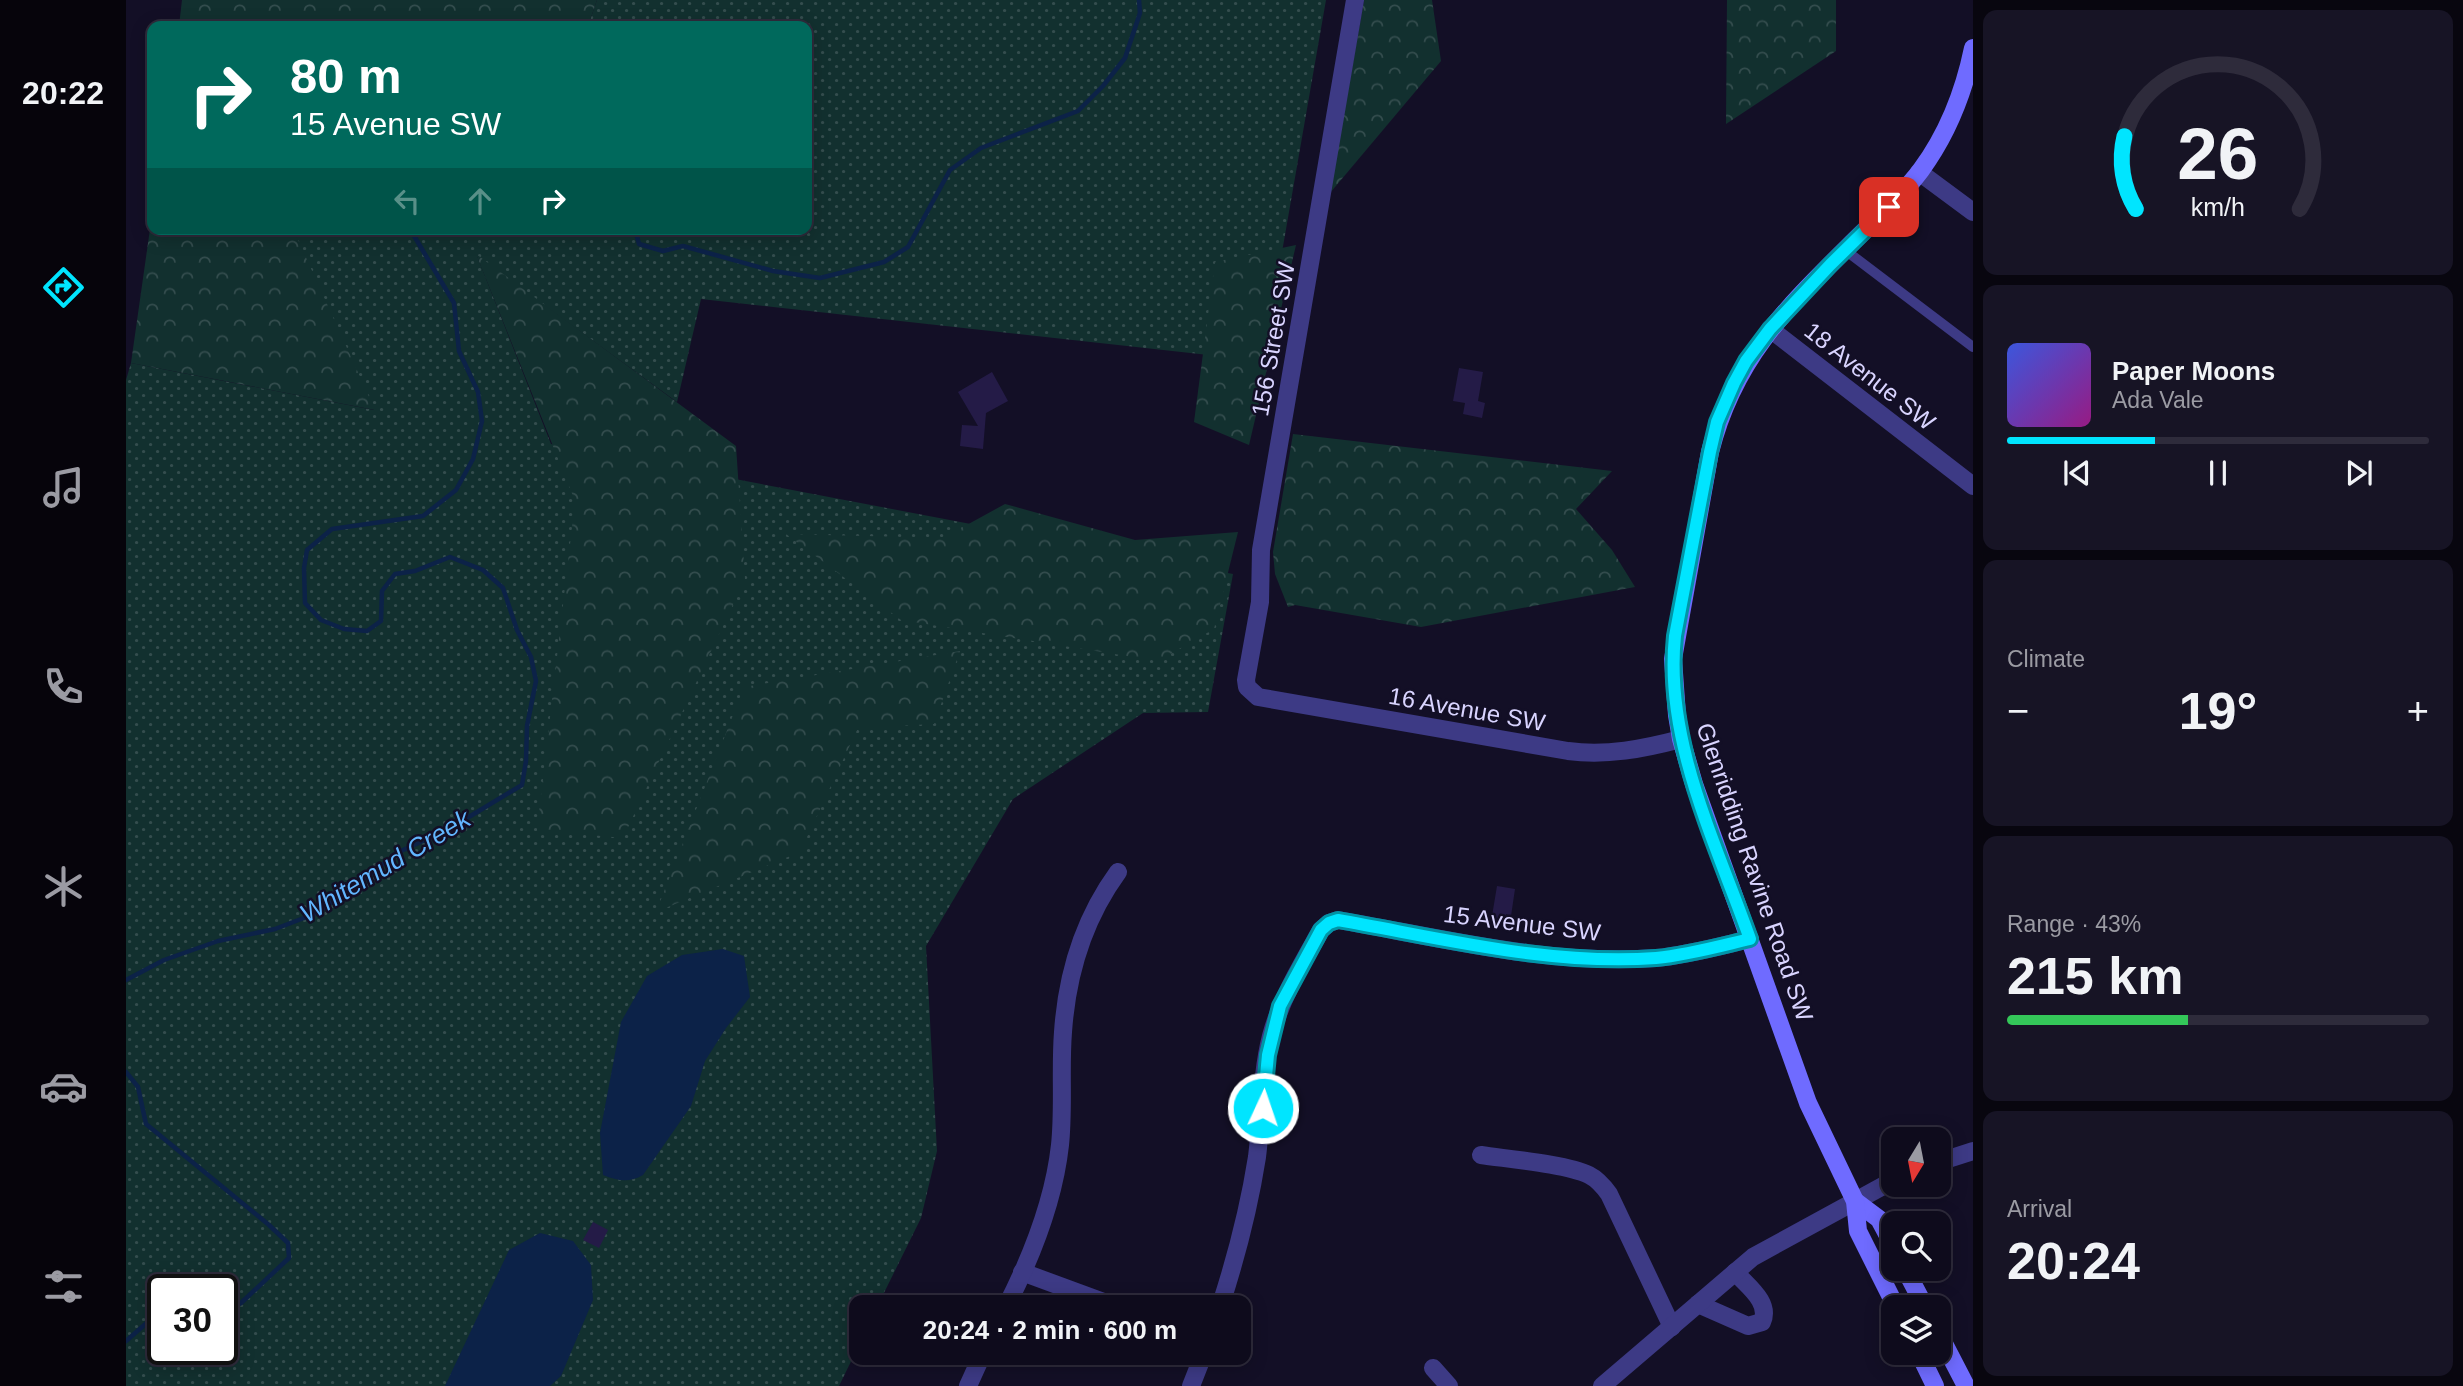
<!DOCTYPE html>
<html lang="en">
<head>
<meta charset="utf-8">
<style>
	:root { --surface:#0e0b1c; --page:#171425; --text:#f1f3f6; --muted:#9b9ba3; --line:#2e2b3b; --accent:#00e5ff }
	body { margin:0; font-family:Arial,sans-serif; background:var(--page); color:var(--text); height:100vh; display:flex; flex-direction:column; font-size:26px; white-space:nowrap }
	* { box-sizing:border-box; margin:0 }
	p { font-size:23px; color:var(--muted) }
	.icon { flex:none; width:38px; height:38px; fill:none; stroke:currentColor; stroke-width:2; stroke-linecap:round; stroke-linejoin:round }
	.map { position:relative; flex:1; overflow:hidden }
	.details { display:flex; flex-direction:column; gap:10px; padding:10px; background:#08060f; width:490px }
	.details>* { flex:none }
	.guide { position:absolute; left:21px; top:21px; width:665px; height:214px; border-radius:14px; box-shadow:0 4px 18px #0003,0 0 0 2px var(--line); background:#00695c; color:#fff; overflow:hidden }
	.needle { width:46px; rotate:190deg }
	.tools { position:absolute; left:1755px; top:1127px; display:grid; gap:14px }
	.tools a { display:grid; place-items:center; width:70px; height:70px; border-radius:14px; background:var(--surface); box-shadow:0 4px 18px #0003,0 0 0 2px var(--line); font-size:35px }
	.speed { position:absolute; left:21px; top:1274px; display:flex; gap:14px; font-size:35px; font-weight:700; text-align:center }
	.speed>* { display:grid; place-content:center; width:91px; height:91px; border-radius:50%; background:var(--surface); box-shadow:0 4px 18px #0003,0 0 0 2px var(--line); line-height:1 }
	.speed .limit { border:4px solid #111; border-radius:10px; background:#fff; color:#111 }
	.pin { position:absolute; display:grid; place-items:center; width:60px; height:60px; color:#fff; margin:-30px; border-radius:14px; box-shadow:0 4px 10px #0006 }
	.me { position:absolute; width:77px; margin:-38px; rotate:3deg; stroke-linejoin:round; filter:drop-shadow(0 0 5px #0008) }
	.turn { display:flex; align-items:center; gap:24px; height:147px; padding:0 28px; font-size:32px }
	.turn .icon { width:91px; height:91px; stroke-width:2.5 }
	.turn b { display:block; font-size:49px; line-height:60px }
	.lanes { display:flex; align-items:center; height:66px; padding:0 28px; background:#0003; justify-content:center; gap:35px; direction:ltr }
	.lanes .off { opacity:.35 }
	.big { font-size:52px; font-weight:800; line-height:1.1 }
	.details .card { flex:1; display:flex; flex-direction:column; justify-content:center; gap:10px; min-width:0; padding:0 24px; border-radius:14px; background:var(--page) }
	.details .dial { align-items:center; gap:0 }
	.dial svg { height:182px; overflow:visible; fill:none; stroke:var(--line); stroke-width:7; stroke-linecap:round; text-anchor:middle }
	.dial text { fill:var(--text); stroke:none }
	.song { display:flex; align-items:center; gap:21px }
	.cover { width:84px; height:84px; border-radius:10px; background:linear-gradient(135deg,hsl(230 70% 55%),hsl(310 70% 35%)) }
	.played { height:7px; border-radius:4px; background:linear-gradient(90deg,var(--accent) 35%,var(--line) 35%) }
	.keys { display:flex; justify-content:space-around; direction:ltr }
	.heat { display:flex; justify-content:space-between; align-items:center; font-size:38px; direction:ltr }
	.charge { height:10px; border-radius:5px; background:linear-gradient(90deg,#34c759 43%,var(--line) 0) }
	.trip { position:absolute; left:723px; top:1295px; width:402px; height:70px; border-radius:14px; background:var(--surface); box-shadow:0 4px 18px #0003,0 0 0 2px var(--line); font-weight:800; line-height:70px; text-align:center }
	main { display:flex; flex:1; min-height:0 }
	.tabs { display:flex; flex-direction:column; width:126px; justify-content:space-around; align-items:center; background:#06040b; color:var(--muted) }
	.tabs .icon { width:49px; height:49px }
	.tabs .on { color:var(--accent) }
	.tabs b { font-size:32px; color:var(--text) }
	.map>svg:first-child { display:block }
</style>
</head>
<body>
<main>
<nav class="tabs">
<b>20:22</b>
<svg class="icon on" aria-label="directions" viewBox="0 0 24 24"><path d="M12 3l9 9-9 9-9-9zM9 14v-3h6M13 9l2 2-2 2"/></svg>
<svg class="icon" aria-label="music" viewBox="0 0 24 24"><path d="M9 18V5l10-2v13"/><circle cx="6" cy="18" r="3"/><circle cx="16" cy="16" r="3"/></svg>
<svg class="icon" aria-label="phone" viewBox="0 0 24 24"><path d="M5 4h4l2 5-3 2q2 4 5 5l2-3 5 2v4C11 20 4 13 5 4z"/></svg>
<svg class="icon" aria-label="climate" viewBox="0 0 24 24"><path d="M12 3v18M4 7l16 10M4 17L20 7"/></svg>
<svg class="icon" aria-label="car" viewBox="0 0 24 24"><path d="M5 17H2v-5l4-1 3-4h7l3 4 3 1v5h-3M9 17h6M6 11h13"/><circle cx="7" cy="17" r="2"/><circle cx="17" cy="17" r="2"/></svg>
<svg class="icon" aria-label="filters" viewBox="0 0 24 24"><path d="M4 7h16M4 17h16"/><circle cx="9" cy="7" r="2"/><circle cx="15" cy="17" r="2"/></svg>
</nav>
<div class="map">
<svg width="1847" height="1386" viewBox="0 0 1847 1386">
	<defs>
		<pattern id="grass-dots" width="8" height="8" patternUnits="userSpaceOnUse" patternTransform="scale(1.75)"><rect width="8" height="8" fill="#12302f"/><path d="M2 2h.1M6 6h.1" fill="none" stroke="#344d4e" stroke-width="1.8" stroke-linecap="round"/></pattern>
		<pattern id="forest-crowns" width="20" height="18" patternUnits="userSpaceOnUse" patternTransform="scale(1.75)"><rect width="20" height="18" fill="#12302f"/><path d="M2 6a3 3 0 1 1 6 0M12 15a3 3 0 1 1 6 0" fill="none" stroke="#344d4e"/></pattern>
	</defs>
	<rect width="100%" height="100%" fill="#130f26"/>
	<path fill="url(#grass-dots)" fill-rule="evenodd" d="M471 0H1200L1137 361 575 299 551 402 351 256 425 444 1107 574 1082 712 1017 713 887 799 800 946 811 1151 795 1218 751 1307H735V1341L713 1386H0V380L5 363 248 410 167 230 169 229H681V26H462ZM37 1290H96V1349H37Z"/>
	<g fill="url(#forest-crowns)">
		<polygon points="56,0 471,0 462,26 53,26"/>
		<polygon points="1238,0 1306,0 1315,61 1204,193"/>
		<polygon points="1601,0 1710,0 1710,51 1600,124"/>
		<polygon points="26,215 26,229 169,229 168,231 249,410 5,363"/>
		<polygon points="1170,245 1123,445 1068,422 1089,262"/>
		<polygon points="350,254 610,446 619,579 497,838 411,830 449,501"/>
		<polygon points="1167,434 1486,471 1450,509 1486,550 1509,587 1295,627 1169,605 1162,607 1149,574 1147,552"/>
		<polygon points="879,504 1009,540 1112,532 1088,629 1032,661 775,620 660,534 817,538"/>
		<polygon points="834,651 808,724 732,728 674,852 530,912 618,687"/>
	</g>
	<g fill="#0c2248">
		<path d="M597 949 618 956 624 997 600 1028 579 1061 565 1106 517 1175C503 1183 492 1181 477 1175L474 1133 495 1022 521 976 556 955Z"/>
		<polygon points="414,1233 447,1241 465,1265 467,1300 435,1376 424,1386 319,1386 383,1250"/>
	</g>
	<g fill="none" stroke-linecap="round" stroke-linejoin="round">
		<g stroke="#0c2248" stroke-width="4.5">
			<polyline points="509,229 513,244 537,251 557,246 647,271 694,278 758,262 782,247 824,170 855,148 952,111 977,86 999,58 1014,13 1013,0"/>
			<polyline points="0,980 38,960 92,941 149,929 191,913 275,851 323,829 396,785 400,761 401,726 410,681 405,657 391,630 377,588 357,570 324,557 289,571 269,574 256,591 255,621 241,631 218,629 195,620 179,603 178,568 181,550 206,529 297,516 330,490 347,459 356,421 352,392 333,351 328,303 284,229"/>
			<polyline points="0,1072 12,1087 20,1124 143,1225 162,1243 163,1258 115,1303 96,1314"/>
			<polyline points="0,1341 32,1313 37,1313"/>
		</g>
	</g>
	<g fill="#241b47">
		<polygon points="1333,368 1357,372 1352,401 1359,403 1356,418 1337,414 1339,403 1327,401"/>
		<polygon points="866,372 882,401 860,413 857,449 834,446 836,425 852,426 832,392"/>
		<polygon points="1371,886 1389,889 1385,916 1380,914 1378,924 1365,922"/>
		<polygon points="467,1222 482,1230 473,1248 457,1240"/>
	</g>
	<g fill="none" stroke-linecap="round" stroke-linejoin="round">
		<polyline stroke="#3d3a85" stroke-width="10" points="1719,250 1847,347"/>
		<g stroke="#3d3a85" stroke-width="18">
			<path d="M1229 0 1135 550 1134 602 1120 680 1121 687 1132 697 1442 751C1481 756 1517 749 1555 739"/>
			<polyline points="1793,172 1847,212"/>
			<polyline points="1644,329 1847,486"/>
			<path d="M1355 1155C1382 1159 1441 1164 1463 1175 1471 1179 1478 1187 1483 1194L1546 1327"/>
			<polyline points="1813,1162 1847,1151"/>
			<polyline points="896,1272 991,1307"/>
			<path d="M1572 1304 1622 1326 1636 1322C1645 1302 1621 1286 1609 1272"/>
			<path d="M880 1307C905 1258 928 1200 934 1145 938 1107 934 1070 937 1032 941 974 957 920 992 872"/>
			<path d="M1094 1307C1110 1258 1123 1208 1131 1157 1136 1117 1135 1075 1145 1036 1155 998 1176 964 1195 930L1203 923 1212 920C1316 938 1425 966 1530 958 1562 955 1594 946 1624 939"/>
			<polyline points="1307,1368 1323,1386"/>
			<polyline points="842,1386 857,1353"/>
			<polyline points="1065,1386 1078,1353"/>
			<polyline points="1476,1386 1627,1257 1768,1180"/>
		</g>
		<g stroke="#6f6bff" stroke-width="18">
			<polyline points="1729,1201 1753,1219 1768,1247"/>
			<polyline points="1779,1269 1799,1307"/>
			<path d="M1770 1307 1732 1231 1729 1201 1682 1103 1568 784 1555 739 1551 715 1547 659 1584 452C1607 361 1657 311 1722 247 1747 222 1774 198 1795 170 1822 133 1838 92 1847 48"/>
			<polyline points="1813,1334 1840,1386"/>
			<polyline points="1793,1353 1809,1386"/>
		</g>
	</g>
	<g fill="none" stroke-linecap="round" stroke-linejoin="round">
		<g stroke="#0095a6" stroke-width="18">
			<path id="route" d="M1137 1108 1142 1055 1154 1006 1195 930 1203 923 1212 920C1315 938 1425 966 1530 958 1562 955 1594 946 1624 939 1590 843 1538 740 1549 636L1584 452 1591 422 1608 383 1620 361 1644 329 1704 265 1763 207"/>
		</g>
		<use href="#route" stroke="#00e5ff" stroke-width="12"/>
	</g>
	<g text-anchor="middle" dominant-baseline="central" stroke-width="5" stroke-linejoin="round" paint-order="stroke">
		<g font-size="24" fill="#d9d4ff" stroke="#130f26">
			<text transform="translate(1147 339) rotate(-80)">156 Street SW</text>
			<text transform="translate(1744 376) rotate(38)">18 Avenue SW</text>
			<text transform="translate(1341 709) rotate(10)">16 Avenue SW</text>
			<text transform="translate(1629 872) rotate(71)">Glenridding Ravine Road SW</text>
			<text transform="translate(1396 923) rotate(7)">15 Avenue SW</text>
		</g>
		<g font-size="26" font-style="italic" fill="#62b6ff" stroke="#130f26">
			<text transform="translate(259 866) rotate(-31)">Whitemud Creek</text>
		</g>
	</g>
</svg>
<div class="tools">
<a><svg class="needle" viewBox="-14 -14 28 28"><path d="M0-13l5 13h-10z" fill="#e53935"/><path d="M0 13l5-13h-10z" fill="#9b9ba3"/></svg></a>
<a><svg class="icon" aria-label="search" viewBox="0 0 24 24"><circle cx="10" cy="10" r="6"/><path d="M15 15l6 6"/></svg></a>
<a><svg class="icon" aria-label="layers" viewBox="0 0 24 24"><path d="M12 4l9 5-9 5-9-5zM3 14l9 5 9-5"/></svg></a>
</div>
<div class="speed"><div class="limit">30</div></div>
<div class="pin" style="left:1763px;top:207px;background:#d93025"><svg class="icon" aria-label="arrive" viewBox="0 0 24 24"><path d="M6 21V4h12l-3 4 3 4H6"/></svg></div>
<svg class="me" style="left:1137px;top:1108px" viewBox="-20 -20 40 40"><circle r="17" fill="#00e5ff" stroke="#fff" stroke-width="3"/><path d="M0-11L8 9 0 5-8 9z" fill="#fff"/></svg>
<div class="trip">20:24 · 2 min · 600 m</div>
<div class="guide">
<div class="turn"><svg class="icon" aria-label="right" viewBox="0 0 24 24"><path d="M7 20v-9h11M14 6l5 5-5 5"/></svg><div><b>80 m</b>15 Avenue SW</div></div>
<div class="lanes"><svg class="icon off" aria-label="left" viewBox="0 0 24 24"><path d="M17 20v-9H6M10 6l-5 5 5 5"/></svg><svg class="icon off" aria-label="ahead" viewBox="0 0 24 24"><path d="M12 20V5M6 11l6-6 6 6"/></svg><svg class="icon" aria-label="right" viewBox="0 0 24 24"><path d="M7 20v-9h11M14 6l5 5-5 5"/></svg></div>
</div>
</div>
<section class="details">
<div class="card dial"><svg viewBox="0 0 100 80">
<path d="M14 69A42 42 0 1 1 86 69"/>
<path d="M14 69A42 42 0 0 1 9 37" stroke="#00e5ff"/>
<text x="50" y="56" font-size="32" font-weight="700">26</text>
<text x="50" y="72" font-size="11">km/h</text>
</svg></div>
<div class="card">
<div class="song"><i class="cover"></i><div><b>Paper Moons</b><p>Ada Vale</p></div></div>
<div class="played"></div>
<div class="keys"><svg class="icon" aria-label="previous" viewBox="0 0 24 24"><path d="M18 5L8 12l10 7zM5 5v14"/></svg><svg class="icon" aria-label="pause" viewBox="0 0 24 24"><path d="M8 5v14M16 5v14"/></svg><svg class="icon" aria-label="next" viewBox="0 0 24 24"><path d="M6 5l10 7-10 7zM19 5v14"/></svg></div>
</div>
<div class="card"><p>Climate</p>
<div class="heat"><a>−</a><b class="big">19°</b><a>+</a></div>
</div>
<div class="card"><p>Range · 43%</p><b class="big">215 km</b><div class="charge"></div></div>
<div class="card"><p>Arrival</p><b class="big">20:24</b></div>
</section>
</main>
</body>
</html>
